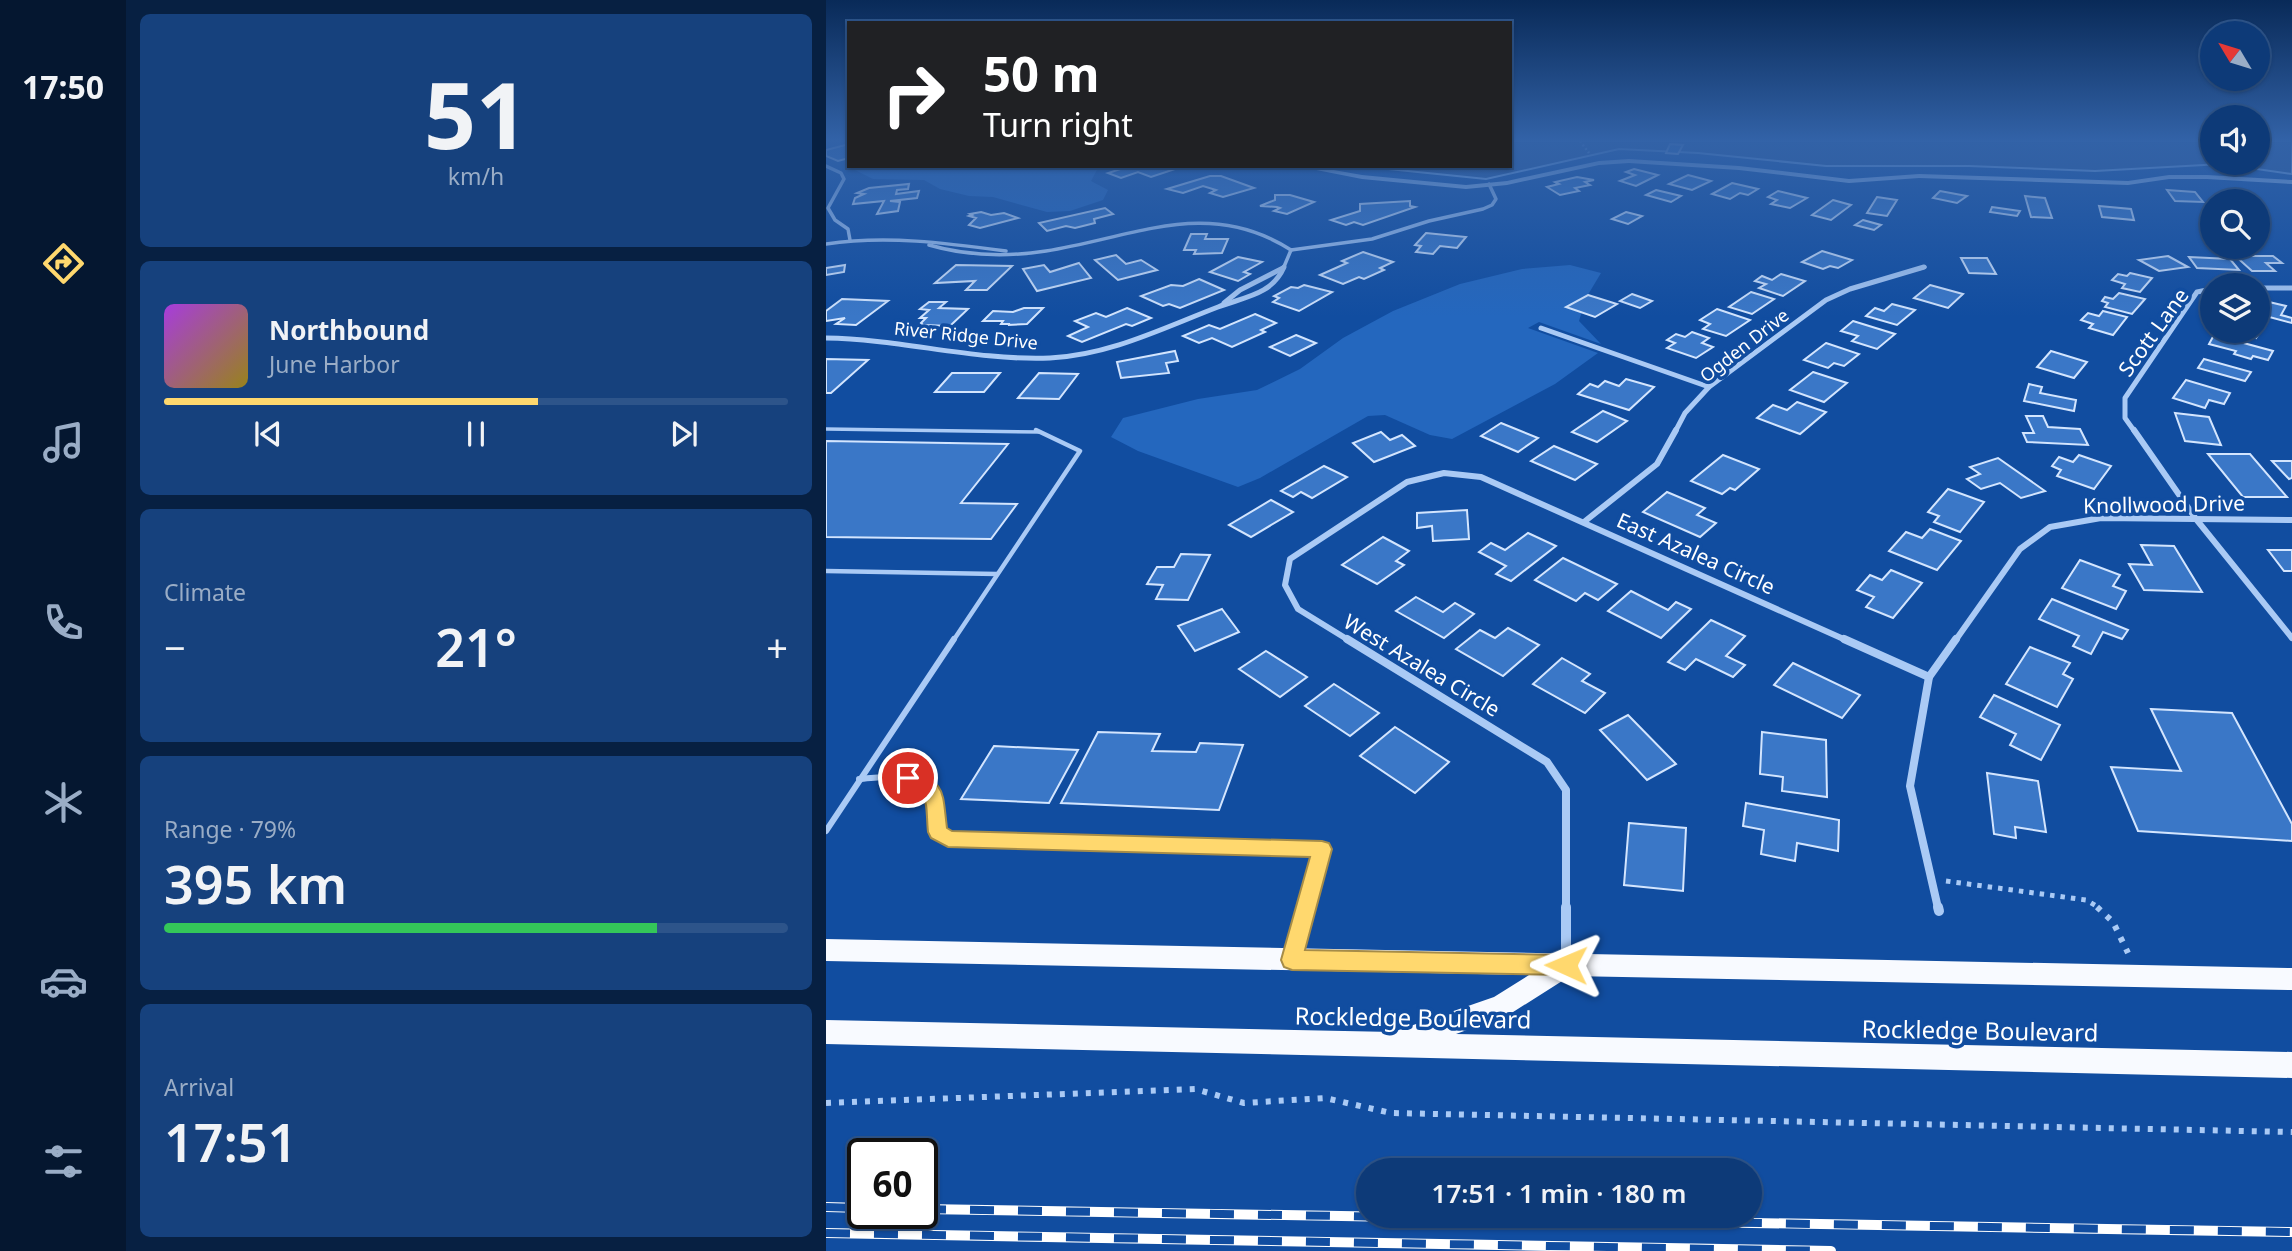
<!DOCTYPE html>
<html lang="en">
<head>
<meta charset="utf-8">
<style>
	:root { --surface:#0d3a78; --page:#16417d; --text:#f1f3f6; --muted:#9aadc6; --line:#2d548a; --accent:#ffd86e }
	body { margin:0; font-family:"Noto Sans",sans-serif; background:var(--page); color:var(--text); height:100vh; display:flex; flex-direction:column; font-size:26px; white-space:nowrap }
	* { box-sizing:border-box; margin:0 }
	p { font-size:23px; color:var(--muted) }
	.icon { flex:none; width:38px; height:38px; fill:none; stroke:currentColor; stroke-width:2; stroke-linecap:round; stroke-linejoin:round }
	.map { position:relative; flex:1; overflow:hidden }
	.side { display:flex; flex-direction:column; gap:14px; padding:14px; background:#072042; width:700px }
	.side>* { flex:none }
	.top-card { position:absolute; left:21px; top:21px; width:665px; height:147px; border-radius:0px; box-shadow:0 2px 5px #0004,0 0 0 2px var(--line); background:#202124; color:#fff; overflow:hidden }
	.needle { width:46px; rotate:308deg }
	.tools { position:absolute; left:1374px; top:21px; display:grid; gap:14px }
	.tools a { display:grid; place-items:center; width:70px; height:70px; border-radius:50%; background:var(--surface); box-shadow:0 2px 5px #0004,0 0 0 2px var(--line); font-size:35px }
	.speed { position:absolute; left:21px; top:1138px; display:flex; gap:14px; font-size:35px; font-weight:700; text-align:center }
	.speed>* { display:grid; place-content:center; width:91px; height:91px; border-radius:50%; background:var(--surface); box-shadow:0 2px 5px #0004,0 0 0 2px var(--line); line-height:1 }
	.speed .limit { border:4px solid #111; border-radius:10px; background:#fff; color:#111 }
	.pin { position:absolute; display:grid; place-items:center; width:60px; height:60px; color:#fff; margin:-30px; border:4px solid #fff; border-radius:50%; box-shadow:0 2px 7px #0007 }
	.me { position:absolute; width:77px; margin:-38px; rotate:271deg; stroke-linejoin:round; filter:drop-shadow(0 0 5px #0008) }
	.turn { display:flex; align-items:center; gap:24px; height:147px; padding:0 21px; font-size:32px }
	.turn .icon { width:91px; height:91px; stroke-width:2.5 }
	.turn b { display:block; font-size:49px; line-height:60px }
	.big { font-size:52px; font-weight:600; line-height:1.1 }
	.side .widget { flex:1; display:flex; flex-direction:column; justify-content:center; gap:10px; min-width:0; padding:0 24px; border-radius:10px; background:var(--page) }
	.side .dial { align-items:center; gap:0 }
	.dial b { font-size:91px; line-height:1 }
	.song { display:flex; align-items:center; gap:21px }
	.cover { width:84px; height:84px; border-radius:10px; background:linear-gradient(135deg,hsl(280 70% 55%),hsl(50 70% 35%)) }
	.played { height:7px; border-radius:4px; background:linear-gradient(90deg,var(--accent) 60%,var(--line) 60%) }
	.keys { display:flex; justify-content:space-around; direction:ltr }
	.heat { display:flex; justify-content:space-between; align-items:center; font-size:38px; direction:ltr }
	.charge { height:10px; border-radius:5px; background:linear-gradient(90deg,#34c759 79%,var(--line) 0) }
	.trip { position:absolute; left:530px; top:1158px; width:406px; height:70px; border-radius:35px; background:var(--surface); box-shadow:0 2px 5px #0004,0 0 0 2px var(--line); font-weight:600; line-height:70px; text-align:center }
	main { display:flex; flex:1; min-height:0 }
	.tab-bar { display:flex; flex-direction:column; width:126px; justify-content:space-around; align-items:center; background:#051730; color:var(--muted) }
	.tab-bar .icon { width:49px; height:49px }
	.tab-bar .selected { color:var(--accent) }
	.tab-bar b { font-size:32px; color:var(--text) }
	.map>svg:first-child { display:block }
</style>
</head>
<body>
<main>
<nav class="tab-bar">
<b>17:50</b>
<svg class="icon selected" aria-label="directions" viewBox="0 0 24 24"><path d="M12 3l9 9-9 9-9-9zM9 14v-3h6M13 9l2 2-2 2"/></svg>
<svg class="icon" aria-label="music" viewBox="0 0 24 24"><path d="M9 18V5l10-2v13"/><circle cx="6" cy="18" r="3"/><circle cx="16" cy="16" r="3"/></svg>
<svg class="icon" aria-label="phone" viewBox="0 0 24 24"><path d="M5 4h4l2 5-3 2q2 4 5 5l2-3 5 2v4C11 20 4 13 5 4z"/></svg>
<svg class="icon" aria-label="climate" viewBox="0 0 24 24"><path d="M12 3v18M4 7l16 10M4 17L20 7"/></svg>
<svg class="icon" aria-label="car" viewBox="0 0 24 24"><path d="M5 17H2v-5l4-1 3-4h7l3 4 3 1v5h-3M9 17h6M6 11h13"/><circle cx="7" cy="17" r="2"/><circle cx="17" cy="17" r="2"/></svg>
<svg class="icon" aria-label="filters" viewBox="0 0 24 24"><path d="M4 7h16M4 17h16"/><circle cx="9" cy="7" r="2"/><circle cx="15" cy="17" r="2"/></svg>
</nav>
<section class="side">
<div class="widget dial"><b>51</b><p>km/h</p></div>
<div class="widget">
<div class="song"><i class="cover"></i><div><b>Northbound</b><p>June Harbor</p></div></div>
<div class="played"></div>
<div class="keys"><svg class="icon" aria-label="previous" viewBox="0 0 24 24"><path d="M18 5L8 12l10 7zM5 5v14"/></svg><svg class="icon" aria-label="pause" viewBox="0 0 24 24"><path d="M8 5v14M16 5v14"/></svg><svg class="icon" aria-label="next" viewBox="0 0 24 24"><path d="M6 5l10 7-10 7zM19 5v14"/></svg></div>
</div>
<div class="widget"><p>Climate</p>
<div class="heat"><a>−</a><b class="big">21°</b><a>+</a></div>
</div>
<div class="widget"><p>Range · 79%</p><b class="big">395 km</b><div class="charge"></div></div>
<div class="widget"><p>Arrival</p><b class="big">17:51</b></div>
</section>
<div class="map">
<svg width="1466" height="1251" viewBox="0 0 1466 1251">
	<rect width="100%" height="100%" fill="#114da0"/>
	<g fill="#2467be">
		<polygon points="23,164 23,166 279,166 272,168 265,181 282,190 277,200 244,211 221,212 167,197 143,196 114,189 98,180 47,179 19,165"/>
		<polygon points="744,265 775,273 760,298 753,321 775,344 713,322 702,328 772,353 729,384 626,439 604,435 559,415 542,416 434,478 412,487 312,451 285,437 297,418 372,399 431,390 474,369 517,338 567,311 634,284 696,269"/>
	</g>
	<polygon fill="#2a5593" stroke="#9cc5f8" stroke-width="2" points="684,141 1386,141 1386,163 1432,163 1432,141 1466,141 1466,174 1396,164 1269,171 1143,166 1000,166 872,153 793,149 660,179 533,166 684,166"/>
	<g fill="#3a77c7" stroke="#d3e5fe" stroke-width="2">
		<polygon points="23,144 23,158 12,161 0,156 0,150"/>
		<polygon points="844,144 857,145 852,154 840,153"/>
		<polygon points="304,166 358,166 325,177 312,172 295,178 282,173"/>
		<polygon points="808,169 832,175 810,186 794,181 809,175 800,172"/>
		<polygon points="862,175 885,181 866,190 843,184"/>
		<polygon points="384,176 395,176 428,188 397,197 384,193 390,190 377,186 357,193 341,189"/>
		<polygon points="751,177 768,180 759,182 764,185 749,188 753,191 734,195 721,187 733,184 729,182"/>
		<polygon points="906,183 932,189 922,195 914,193 904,199 886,194"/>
		<polygon points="83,184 82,189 71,190 70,194 93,191 91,198 64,201 74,202 72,211 51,214 58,201 27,204 29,198 38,194 31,193 43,188"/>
		<polygon points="830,190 855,196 845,202 820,195"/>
		<polygon points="1341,190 1369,192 1377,202 1349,201"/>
		<polygon points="952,191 981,198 964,208 945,204 951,200 942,197"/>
		<polygon points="1114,191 1141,196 1131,203 1107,198"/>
		<polygon points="449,195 464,195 488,202 461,214 448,211 454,208 451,207 434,206 449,200"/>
		<polygon points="1199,196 1219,198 1226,218 1205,217"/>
		<polygon points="1051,197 1071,200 1061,216 1041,213"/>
		<polygon points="1007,200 1025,205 1005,220 986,215"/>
		<polygon points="584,201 584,206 589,207 537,225 528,222 520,225 505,220 534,211 534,204"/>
		<polygon points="1273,206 1305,209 1308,220 1276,217"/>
		<polygon points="1166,207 1194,211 1191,216 1164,212"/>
		<polygon points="279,208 287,214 268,219 269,223 249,228 240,226 221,231 213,223"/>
		<polygon points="155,212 165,215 178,213 192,218 154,228 143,225 150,218 143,216 146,215 144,214"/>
		<polygon points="800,212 816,216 802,224 786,219"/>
		<polygon points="1037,220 1055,225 1048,230 1029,225"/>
		<polygon points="600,233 640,237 631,248 614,246 607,254 590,252 595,246 589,245"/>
		<polygon points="365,234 381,234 379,239 402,239 396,253 368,254 370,250 358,250"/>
		<polygon points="996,251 1026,260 1012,268 1004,266 997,269 976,262"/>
		<polygon points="537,252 567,262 554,268 558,270 538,279 533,277 517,284 494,275 521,263 516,261"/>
		<polygon points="1405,252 1417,252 1421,256 1447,256 1456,263 1440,263 1449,271 1426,271"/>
		<polygon points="290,255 300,264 315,260 331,270 292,280 269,260"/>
		<polygon points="1342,256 1362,267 1333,271 1313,260"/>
		<polygon points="412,257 436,262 418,272 424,274 412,281 384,272"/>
		<polygon points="1363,257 1404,259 1413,270 1371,268"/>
		<polygon points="1135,258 1161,258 1170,274 1143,273"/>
		<polygon points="253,263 265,278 211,291 197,269 218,265 224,272"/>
		<polygon points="19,265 18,272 0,275 0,268"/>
		<polygon points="130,265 186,266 161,290 140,290 149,281 109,283"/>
		<polygon points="1304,273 1326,278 1314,292 1296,288 1299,284 1286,280 1292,274 1301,276"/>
		<polygon points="955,274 979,281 957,296 933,288 940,284 929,281 936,276 946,280"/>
		<polygon points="373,279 398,290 354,308 343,304 337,306 315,296 345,285 357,286"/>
		<polygon points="478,285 506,292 473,311 447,302 453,298 448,296 465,287 472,288"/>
		<polygon points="1104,285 1137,294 1122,308 1088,298"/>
		<polygon points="925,292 948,299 926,314 903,307"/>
		<polygon points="1293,293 1319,299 1306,314 1279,307 1282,303 1276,301 1279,297 1287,299"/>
		<polygon points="806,294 826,301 814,308 794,301"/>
		<polygon points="762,295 791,304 769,317 740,307"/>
		<polygon points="16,299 62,301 30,325 10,324 19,318 0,321 0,311"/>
		<polygon points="103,302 120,302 113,308 142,309 124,326 97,325 95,323 100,318 94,318 103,310 94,309"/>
		<polygon points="1443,302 1460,306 1455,315 1466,318 1466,323 1432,314 1432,304 1440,306"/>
		<polygon points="1066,304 1089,310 1071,325 1040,316 1049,308 1058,311"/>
		<polygon points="198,308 217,308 201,324 182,325 184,324 175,324 177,321 157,321 167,311 187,312"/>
		<polygon points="301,308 325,318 306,326 300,324 256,342 242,336 262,327 249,321 270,313 280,317"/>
		<polygon points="891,309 924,320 900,336 877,329 884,324 874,320"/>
		<polygon points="1277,311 1301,317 1287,335 1263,328 1267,324 1255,320 1262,313 1273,316"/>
		<polygon points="429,314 450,323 435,330 439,332 406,347 386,338 373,343 357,336 383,325 394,329"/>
		<polygon points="1027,321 1069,334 1051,349 1026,341 1032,336 1015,331"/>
		<polygon points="1432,327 1436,329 1430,338 1401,331 1432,331"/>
		<polygon points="866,332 883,338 876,343 887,347 870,358 841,348 849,343 841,340 850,334 859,337"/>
		<polygon points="470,335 490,343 464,356 444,347"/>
		<polygon points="1388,335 1447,351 1442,360 1427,356 1425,359 1408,354 1410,351 1383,344"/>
		<polygon points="1000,343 1033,354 1018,366 1008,363 1002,368 978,360"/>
		<polygon points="349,351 352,361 340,363 343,373 295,378 291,362"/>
		<polygon points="1225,351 1261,362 1248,378 1211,367"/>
		<polygon points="0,359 42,360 5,393 0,393"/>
		<polygon points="1378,359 1425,372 1419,381 1372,368"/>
		<polygon points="987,372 1021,383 998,402 964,390"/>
		<polygon points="126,373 174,373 158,392 109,392"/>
		<polygon points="213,373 252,374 233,399 192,398"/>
		<polygon points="800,379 828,387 803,410 752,394 764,384 772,387 779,381 793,386"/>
		<polygon points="1360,380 1404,393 1398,404 1383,400 1379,408 1347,398"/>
		<polygon points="1203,384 1216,387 1214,393 1250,400 1248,411 1198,401"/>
		<polygon points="971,402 1000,412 974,434 931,418 947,405 961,410"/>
		<polygon points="777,411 801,421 771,442 746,432"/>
		<polygon points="1349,413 1383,417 1395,445 1359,441"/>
		<polygon points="1200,416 1217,416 1222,427 1254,429 1262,445 1201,442 1197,433 1208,433"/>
		<polygon points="675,423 712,438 692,452 655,436"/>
		<polygon points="555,432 564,440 576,435 589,446 548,462 527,443"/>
		<polygon points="0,441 182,444 135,503 191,504 165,539 0,537"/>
		<polygon points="728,446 771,464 749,480 705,461"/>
		<polygon points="1382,454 1424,454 1461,497 1417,497"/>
		<polygon points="897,455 933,469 909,490 904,488 896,494 865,481"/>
		<polygon points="1253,455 1285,466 1268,489 1231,476 1235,470 1226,466 1233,457 1247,462"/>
		<polygon points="1172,458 1219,491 1195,498 1174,483 1155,489 1141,479 1154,474 1144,467"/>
		<polygon points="1446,461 1466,461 1466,478 1463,479"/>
		<polygon points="498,466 521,477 486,498 475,492 467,497 455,491"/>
		<polygon points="1122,489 1158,502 1134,532 1108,522 1113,516 1102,512"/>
		<polygon points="841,492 879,508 871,515 890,523 874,537 817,512"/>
		<polygon points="445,500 467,512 425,537 403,525"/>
		<polygon points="641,510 643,539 607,541 606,526 591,528 591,513"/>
		<polygon points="1104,529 1135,541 1111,570 1063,551 1080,532 1096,538"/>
		<polygon points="702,533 730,546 685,581 670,574 680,566 653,552 665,543 679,550"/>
		<polygon points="557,537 583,551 570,561 578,565 551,584 516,565"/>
		<polygon points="1315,545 1348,546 1376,592 1318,590 1303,564 1326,565"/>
		<polygon points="1442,550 1466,550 1466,571 1458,571"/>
		<polygon points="355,554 384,555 362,600 330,599 337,585 321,584 331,567 348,567"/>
		<polygon points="737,558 791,584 772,600 759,593 750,601 709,580"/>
		<polygon points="1254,560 1294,575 1287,586 1300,591 1290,609 1236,588"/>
		<polygon points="1065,570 1096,583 1067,618 1040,607 1048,597 1031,590 1044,575 1056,580"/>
		<polygon points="805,591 842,610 850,602 865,609 835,638 782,611"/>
		<polygon points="590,597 617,612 629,603 648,614 618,638 570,611"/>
		<polygon points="1226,599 1302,630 1296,639 1277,632 1265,654 1247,646 1253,636 1213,619"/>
		<polygon points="396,609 413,632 369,651 352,626"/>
		<polygon points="885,620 919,636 900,656 919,665 907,677 870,659 859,670 842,662"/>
		<polygon points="682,628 713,645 677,676 630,649 654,630 669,638"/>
		<polygon points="1204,647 1244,663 1237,674 1247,679 1231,707 1180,684"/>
		<polygon points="440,651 481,677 454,697 413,669"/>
		<polygon points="736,658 764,674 756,681 779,693 759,713 707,684"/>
		<polygon points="967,663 1034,695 1016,718 948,685"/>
		<polygon points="508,684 553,713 524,736 479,706"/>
		<polygon points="1168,695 1234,725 1215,760 1184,745 1190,734 1154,717"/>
		<polygon points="1325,709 1406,713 1466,824 1466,841 1312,831 1285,767 1355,771"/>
		<polygon points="802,715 850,764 821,780 774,730"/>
		<polygon points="569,727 623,762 589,793 534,756"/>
		<polygon points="272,732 334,734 326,751 370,752 374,743 417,745 393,810 235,803"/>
		<polygon points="936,732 1000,740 1001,797 956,791 957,777 934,774"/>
		<polygon points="168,746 252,750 223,803 135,799"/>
		<polygon points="1161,773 1212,781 1220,832 1189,827 1190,838 1168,834"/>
		<polygon points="920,803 1013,820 1012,851 971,843 969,861 935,854 938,830 917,826"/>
		<polygon points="803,823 860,828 857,891 798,885"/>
	</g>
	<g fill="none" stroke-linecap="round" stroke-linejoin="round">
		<polyline stroke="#aacaf5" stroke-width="2.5" stroke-dasharray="2 2.5" stroke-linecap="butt" points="754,141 763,153"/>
		<polyline stroke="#aacaf5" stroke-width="5" stroke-dasharray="4.5 6" stroke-linecap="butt" points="1120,881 1260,900 1274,908"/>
		<g stroke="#aacaf5" stroke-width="6" stroke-dasharray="5 8" stroke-linecap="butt">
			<polyline points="1271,907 1287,922 1302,953"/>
			<polyline points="0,1103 369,1089 418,1103 499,1098 565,1113 1466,1132"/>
		</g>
		<polyline stroke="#aacaf5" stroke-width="3.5" points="0,429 214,432"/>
		<g stroke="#aacaf5" stroke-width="4.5">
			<polyline points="0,571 171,574"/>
			<polyline points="127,641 254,451 210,430"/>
		</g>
		<g stroke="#aacaf5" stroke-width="6">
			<path d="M33 779C55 778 101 768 109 798 111 809 109 821 112 832L122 839 496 849 479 908"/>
			<polyline points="0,831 128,639"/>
		</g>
		<polyline stroke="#aacaf5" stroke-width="8" points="467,953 480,907"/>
		<g stroke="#aacaf5" stroke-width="3.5">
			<polyline points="0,166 15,173 18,179 2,208 9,220 22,229 24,240"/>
			<path d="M0 244C60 235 120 243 180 251"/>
			<path d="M103 245C141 256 181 257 220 251 308 237 382 197 465 250"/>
			<polyline points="465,250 546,239 603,221 657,209 666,205 670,199 663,184"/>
			<polyline points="457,269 465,250"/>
			<polyline points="1092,269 1099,267"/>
		</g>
		<g stroke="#aacaf5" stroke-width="5">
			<polyline points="1432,288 1466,288"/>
			<polyline points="398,303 414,290 457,268"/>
			<polyline points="715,328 883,387"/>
			<path d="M0 338C75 339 149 361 224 358 284 355 337 328 392 307 418 297 446 295 458 267"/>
			<polyline points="849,432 859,413 883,387 1000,300 1024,289 1098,267"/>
			<polyline points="1309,432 1299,418 1299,398 1371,292 1386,289"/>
		</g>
		<g stroke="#aacaf5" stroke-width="6">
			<polyline points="1308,430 1370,519 1466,638"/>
			<polyline points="758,522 831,464 850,430"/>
			<polyline points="524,641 472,609 459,585 464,559 581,482 618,473 655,477 1022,641"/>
			<polyline points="1129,641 1194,549 1224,527 1275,518 1466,520"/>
		</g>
		<g stroke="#aacaf5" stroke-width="8">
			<polyline points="521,639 721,762 740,790 740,908"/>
			<polyline points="1018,639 1103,677"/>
			<polyline points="1112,908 1084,786 1103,677 1130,639"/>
		</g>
		<g stroke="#aacaf5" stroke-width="10">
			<polyline points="740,907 740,961"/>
			<polyline points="1112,907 1113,911"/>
		</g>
		<polygon fill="#aacaf5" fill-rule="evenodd" points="803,159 913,166 1023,179 1093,174 1302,181 1343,175 1381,175 1466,180 1466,184 1381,179 1343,179 1302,185 1093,178 1023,183 913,170 803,163 773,165 681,185 640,189 536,179 470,166 485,166 536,175 640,185 681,181 773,161"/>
		<polygon fill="#f8faff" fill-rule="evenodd" points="0,939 1466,968 1466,990 744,976 684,1014 630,1034 1466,1052 1466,1078 0,1044 0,1020 567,1032 668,997 703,975 0,961"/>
		<g stroke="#fff" stroke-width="10">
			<g id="rail">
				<polyline points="0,1207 37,1208"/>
				<polyline points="96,1209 1466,1232"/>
				<polyline points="0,1233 1005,1251"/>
			</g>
		</g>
		<use href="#rail" stroke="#114da0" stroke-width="8" stroke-dasharray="24" stroke-linecap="butt"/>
	</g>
	<linearGradient id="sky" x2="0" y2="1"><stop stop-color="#092a58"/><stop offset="0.44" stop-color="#3262a7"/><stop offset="1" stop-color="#3262a7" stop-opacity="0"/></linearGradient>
	<rect width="1466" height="317" fill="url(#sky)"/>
	<path fill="#ffd86e" stroke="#a68c48" stroke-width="2" d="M82 771C121 783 116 790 121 828L126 831 496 841 503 843 506 849 479 950 740 955 748 958 751 965 748 972 740 975 466 970 458 967 455 960 484 857 122 847 105 838 102 832C99 804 106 793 75 783L72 778 75 773Z"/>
	<g text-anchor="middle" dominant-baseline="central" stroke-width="7" stroke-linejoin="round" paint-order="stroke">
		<g font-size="18" fill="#fff" stroke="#114da0">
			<text transform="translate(140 335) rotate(6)">River Ridge Drive</text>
			<text transform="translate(918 345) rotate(-38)">Ogden Drive</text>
		</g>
		<g font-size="21" fill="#fff" stroke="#114da0">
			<text transform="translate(1327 332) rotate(-54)">Scott Lane</text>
			<text transform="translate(1338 504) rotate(-1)">Knollwood Drive</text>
			<text transform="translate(870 553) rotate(24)">East Azalea Circle</text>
			<text transform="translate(596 665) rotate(31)">West Azalea Circle</text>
		</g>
		<g font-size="24" fill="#fff" stroke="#114da0">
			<text transform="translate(587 1017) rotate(1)">Rockledge Boulevard</text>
			<text transform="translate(1154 1030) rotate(1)">Rockledge Boulevard</text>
		</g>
	</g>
</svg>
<div class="tools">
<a><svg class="needle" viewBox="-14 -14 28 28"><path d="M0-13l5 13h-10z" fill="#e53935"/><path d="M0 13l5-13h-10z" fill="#9aadc6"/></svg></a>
<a><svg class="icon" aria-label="sound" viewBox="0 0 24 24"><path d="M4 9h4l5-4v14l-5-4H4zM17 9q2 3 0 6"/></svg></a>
<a><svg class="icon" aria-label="search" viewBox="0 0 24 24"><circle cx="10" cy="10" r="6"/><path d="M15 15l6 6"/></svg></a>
<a><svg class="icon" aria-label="layers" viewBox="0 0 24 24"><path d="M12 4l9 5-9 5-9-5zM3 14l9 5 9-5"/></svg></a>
</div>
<div class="speed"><div class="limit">60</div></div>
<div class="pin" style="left:82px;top:778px;background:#d93025"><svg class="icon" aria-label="arrive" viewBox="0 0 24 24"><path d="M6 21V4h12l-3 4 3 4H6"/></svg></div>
<svg class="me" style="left:740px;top:965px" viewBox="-20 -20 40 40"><path d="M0-17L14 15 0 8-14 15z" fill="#ffd86e" stroke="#fff" stroke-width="4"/></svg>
<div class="trip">17:51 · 1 min · 180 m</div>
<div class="top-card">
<div class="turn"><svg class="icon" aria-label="right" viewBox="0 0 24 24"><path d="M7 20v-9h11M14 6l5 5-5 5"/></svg><div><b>50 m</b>Turn right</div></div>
</div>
</div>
</main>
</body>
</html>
